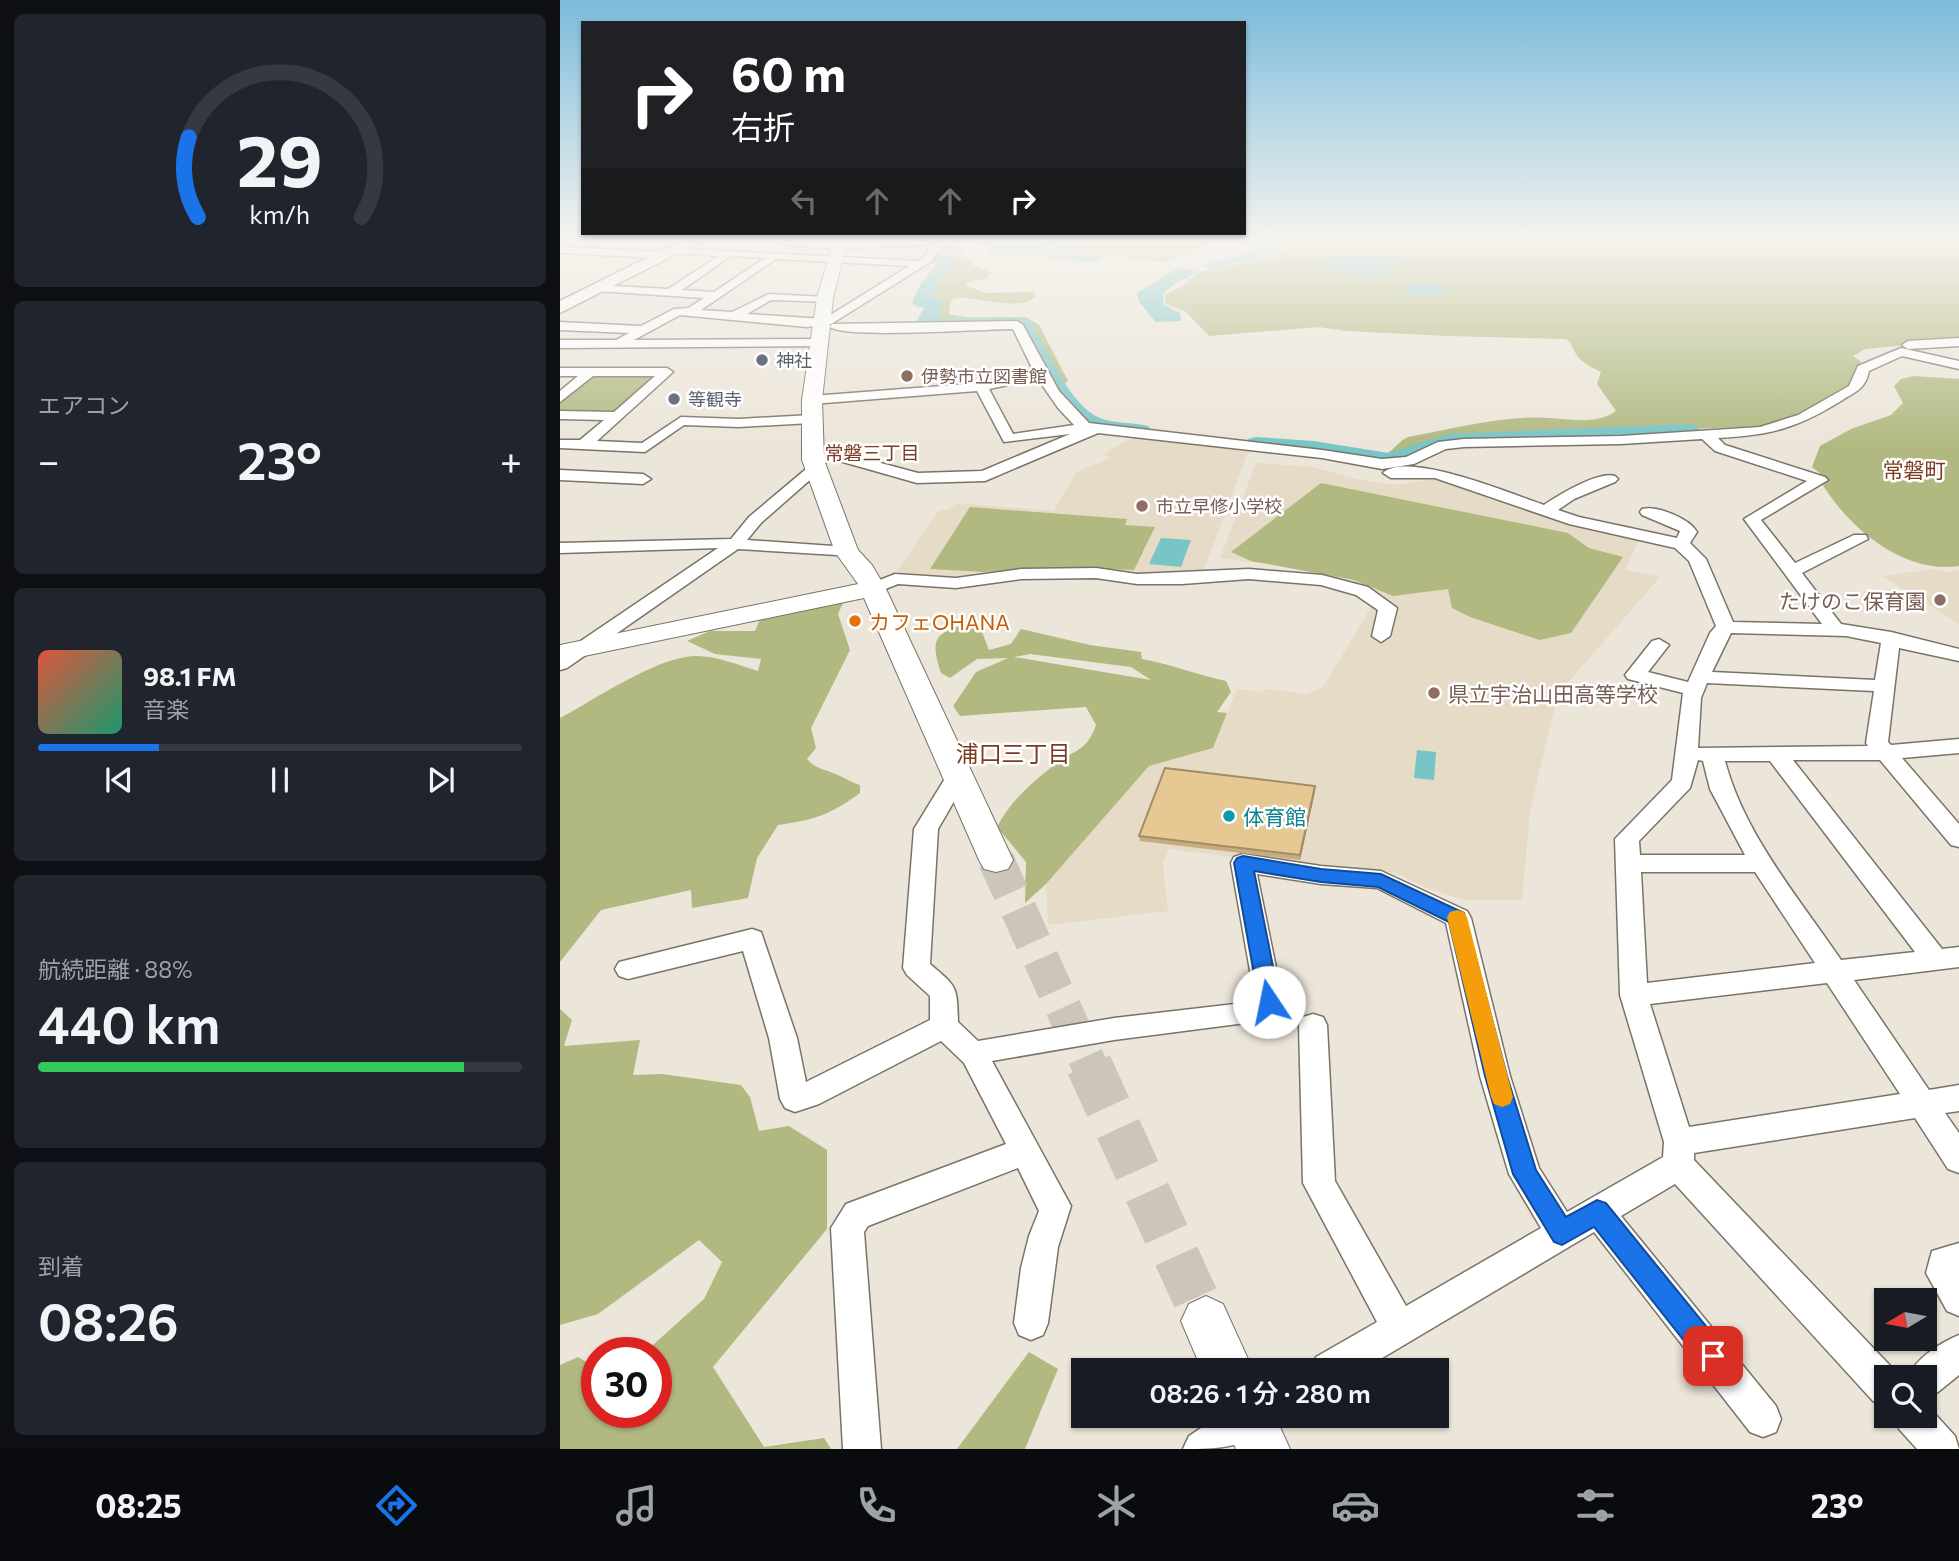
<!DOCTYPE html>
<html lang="ja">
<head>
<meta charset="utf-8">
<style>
	:root { --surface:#171b24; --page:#20242c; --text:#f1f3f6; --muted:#9ea1a6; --line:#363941; --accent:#1a73e8 }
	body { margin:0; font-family:Commissioner,"Noto Sans JP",sans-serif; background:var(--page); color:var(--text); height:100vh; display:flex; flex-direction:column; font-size:26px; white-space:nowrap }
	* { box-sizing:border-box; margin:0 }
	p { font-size:23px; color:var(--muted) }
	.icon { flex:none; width:38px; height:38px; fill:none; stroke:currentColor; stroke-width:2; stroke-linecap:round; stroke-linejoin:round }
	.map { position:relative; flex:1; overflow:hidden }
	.sheet { display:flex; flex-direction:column; gap:14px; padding:14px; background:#0d0f14; width:560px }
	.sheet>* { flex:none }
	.banner { position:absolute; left:21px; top:21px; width:665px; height:214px; border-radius:0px; box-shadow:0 2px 5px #0004; background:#202124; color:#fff; overflow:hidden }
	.needle { width:46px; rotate:260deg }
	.controls { position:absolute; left:1314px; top:1288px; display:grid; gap:14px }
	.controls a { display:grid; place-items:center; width:63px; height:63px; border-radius:0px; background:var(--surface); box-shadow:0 2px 5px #0004; font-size:35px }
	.speed { position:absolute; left:21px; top:1337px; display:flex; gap:14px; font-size:35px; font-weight:700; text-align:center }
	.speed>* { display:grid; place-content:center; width:91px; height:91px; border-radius:50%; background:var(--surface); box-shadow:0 2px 5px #0004; line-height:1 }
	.speed .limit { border:10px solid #d22; background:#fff; color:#111 }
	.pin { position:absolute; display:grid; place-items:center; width:60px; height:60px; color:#fff; margin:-30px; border-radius:14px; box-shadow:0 4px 10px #0006 }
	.me { position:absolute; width:77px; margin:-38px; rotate:349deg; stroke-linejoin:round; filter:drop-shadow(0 0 5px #0008) }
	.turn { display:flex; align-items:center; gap:24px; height:147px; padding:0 35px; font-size:32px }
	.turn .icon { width:91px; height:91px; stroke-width:2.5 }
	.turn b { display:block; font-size:49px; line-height:60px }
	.lanes { display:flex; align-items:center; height:66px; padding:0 35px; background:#0003; justify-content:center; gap:35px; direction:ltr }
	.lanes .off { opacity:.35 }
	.big { font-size:52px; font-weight:600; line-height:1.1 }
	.sheet .widget { flex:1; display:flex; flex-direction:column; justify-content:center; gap:10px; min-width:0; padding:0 24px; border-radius:10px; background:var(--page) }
	.sheet .dial { align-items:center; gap:0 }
	.dial svg { height:182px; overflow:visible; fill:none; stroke:var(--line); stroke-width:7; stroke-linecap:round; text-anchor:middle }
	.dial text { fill:var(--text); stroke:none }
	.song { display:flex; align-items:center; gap:21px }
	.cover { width:84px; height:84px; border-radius:10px; background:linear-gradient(135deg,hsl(10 70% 55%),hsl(160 70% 35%)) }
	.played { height:7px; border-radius:4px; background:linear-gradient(90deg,var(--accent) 25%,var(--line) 25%) }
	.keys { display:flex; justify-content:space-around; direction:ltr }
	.heat { display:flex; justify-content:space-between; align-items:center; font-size:38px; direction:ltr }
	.charge { height:10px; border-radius:5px; background:linear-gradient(90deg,#34c759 88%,var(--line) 0) }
	.trip { position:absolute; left:511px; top:1358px; width:378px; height:70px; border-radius:0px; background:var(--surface); box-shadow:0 2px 5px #0004; font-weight:600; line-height:70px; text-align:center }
	.menu { display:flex; height:112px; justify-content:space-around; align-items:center; background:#090b0e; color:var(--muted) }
	.menu .icon { width:49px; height:49px }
	.menu .active { color:var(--accent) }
	.menu b { font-size:32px; color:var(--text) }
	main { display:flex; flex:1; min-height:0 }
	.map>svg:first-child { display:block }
</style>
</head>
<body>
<main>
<section class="sheet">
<div class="widget dial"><svg viewBox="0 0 100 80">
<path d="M14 69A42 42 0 1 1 86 69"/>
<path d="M14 69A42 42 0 0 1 10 34" stroke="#1a73e8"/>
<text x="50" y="56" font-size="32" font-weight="700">29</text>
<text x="50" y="72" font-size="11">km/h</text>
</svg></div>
<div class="widget"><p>エアコン</p>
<div class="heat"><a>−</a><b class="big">23°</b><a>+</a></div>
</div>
<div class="widget">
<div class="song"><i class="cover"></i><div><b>98.1 FM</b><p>音楽</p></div></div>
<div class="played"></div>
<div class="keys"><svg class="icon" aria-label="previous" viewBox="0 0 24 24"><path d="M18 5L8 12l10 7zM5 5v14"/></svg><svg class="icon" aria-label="pause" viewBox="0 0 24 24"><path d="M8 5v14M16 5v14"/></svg><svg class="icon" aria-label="next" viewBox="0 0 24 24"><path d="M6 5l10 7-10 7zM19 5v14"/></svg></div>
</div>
<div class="widget"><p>航続距離 · 88%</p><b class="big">440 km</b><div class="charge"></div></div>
<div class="widget"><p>到着</p><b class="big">08:26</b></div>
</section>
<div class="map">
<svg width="1399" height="1449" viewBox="0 0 1399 1449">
	<rect width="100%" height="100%" fill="#ece5d9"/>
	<g fill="#e5dbc6">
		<polygon points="574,437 689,449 643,573 402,579 339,573 338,570 379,510 389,509 397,503 494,511 516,472 551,458 544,454"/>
		<polygon points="696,463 751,467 801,480 834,485 879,479 1003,522 1079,540 1065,570 1100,577 998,694 970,811 962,900 903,900 864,887 834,872 781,872 609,849 603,863 608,911 488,925 486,884 589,766 653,748 677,689 701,692 704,689 746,694 763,687 819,594 768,572 660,558"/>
		<polygon points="1375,569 1387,572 1399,570 1399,624 1323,576"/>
	</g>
	<g fill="#b1b981" fill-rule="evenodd">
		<polygon points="448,242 651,242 610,262 604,262"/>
		<path d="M729 242H1399V340L1305 349 1293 356 1300 361 1301 365 1288 385 1230 418 1206 426 920 437 871 442 829 456 826 454C835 449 840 440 848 437 894 429 941 415 988 418 1010 419 1037 425 1056 411L1037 384 1041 372C1031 367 1022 363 1016 354 1011 347 1013 344 1006 339L887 336 785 331 759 327 649 336 625 311 606 304 605 295 624 285 638 272 718 256Z"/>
		<path d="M391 243 396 244 412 265 432 273 426 279 406 283 407 286 426 293 473 292 476 296C461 313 415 295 395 298L390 302 389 314 405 317H466L479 325 508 381 505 383C485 376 472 339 463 321L367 324 377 303 364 302 378 276 391 262 379 259 385 244Z"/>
		<polygon points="39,374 90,375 94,376 55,412 0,413 0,403 30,377"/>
		<path d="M1354 376 1399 379V566C1343 575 1285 525 1260 480L1261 474 1252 467 1260 446 1291 429 1331 415 1343 403 1334 386 1341 379Z"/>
		<polygon points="761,483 1008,533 1029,548 1063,557 1011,633 980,640 910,617 892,608 888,589 833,596 794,580 691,561 671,552"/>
		<polygon points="410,507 567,519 565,525 595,527 574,570 492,567 425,572 370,569"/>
		<path d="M284 601 278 614 290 650 251 728 256 748 247 759C256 769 261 768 273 773 282 776 290 782 300 785V793C270 815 254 820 218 825L197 858 188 898 132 908 131 890 41 910 0 962V718C36 699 95 658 134 656 155 655 178 665 198 671L201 659 155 654 127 641 150 631H195L200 619Z"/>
		<path d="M413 622 422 632 429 650 451 644 461 629 530 645 581 652 582 659C611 664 637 675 666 681L671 692 657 712 667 713 653 748 589 766 486 884 465 903 466 862 437 827C450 802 471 783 493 766 514 749 526 753 536 725L526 707 400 716 393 706 416 672 448 658 417 659 390 678 381 673C368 634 378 633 413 622ZM470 654 571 667 591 680 454 657Z"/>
		<polygon points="0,1009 12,1020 4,1046 80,1040 73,1075 102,1074 181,1085 190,1097 199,1131 229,1126 267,1150 267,1229 153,1367 204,1447 264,1438 271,1449 0,1449 0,1365 18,1357 37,1368 37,1412 96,1412 96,1353 84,1353 144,1299 162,1262 139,1240 38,1314 0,1325"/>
		<polygon points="469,1352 498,1369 465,1449 397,1449"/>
	</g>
	<g fill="#77c5c7">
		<polygon points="408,242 446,242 545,255 533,263 466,254 431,257 429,247"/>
		<polygon points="704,242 727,242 716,255 649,269 644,265 696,251"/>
		<polygon points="772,254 832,255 846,262 827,270 828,275 815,278 757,268"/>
		<polygon points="620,267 638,272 616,283 603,294 604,305 620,313 621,321 596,322 579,302 577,293"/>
		<path d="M854 282H866L888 290C878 298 854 297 843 289Z"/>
		<polygon points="601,538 631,540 621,567 589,564"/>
		<polygon points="857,750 876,752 874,780 854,778"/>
	</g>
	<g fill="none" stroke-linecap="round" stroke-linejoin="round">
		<g fill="#77c5c7" fill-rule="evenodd">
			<path d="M373 242H389L390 251 386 257 396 259 398 262 382 278 372 296 384 303 376 318H468C486 345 509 406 540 418 555 424 573 422 588 426L591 431 588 436 580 438 545 433 518 425 490 390 455 328H357L355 324 364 308 355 306 352 302 360 285 376 265 368 260 374 251Z"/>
			<polygon points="1129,424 1137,426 1140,431 1137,436 890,448 830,467 753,455 696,451 688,449 684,444 688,439 696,437 753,441 829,453 888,434"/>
		</g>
		<polyline stroke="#cbc5ba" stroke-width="36" stroke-dasharray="36 18" stroke-linecap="butt" points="436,860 530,1067"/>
		<polyline stroke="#cbc5ba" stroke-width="46" stroke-dasharray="46 24" stroke-linecap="butt" points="529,1065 646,1321"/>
		<g stroke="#797368" stroke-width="3">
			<g id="street">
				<polygon points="221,242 370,242 365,245 278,249 226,245"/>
				<path d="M373 242H383L372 261 271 324 247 327 120 315 74 340 261 339 265 340V346L0 348V340H56L69 333 0 330V322L81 326 114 309 128 308 144 298 36 291 30 288 36 285 108 289 159 256 112 253 108 252V248L358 261 364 257ZM171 256 205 258 154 292 122 290ZM216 259 349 266 264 319 187 314 211 300 269 302 271 300 265 297 209 294 172 312 141 310Z"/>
				<polygon points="0,247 101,252 106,255 101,258 0,253"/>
				<path d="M457 321 463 325 499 391 529 423 762 450 822 459 846 457 878 442 904 439 1061 436 1200 427 1238 415 1289 386 1298 366 1341 348 1399 361V369L1342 356 1309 371C1305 390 1296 391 1281 401 1235 429 1211 435 1158 438L1165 445 1265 477 1268 480 1201 520 1235 563 1294 535H1306L1308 539 1242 573 1281 624 1331 632 1399 649V661L1339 648 1328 742 1331 745 1399 739V753L1342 758 1399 824V847L1391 845 1320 760H1233L1382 949 1399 947V967L1294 980 1369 1090 1399 1085V1111L1385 1113 1399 1133V1173L1388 1169 1355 1118 1134 1153V1160L1339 1375 1340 1377H1326V1406L1313 1401 1115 1184 1061 1216 1216 1406 1221 1419 1216 1432 1203 1437 1190 1432 1034 1232 802 1370H751L756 1357 817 1322 743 1183 739 1025 743 1017 753 1014 763 1017 767 1025 775 1181 846 1306 981 1228 949 1174 920 1076 886 923 817 888 761 884 697 874 723 1002 709 1020 554 1040 432 1061 511 1206 498 1247 488 1323 483 1335 471 1340 459 1335 454 1323 461 1268 469 1236 479 1211 458 1168 308 1226 304 1232 321 1449H283L271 1228 286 1204 446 1144 404 1063 381 1041 259 1104 235 1112 225 1108 220 1099 209 1038 183 951 68 979 59 976 55 969 59 962 192 929 201 932 237 1038 246 1082 370 1020V996L347 975 343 968 354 829 389 772 397 770 405 772 408 777 378 829 370 964C397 987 397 985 398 1022L418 1041 554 1018 692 1002 695 999 671 863 674 857 683 854 761 866 821 871 907 911 911 918 950 1076 979 1168 1007 1212 1103 1157 1104 1142 1060 995 1055 839 1112 780 1123 693 1068 679 1065 675 1092 641 1099 639 1109 645 1088 672 1128 682 1150 633 1156 626 1129 561 1115 548 1009 524 875 478H831L823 473C847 450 954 495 984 505 999 495 1038 471 1055 476L1058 479 1055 482 1014 499 998 510 1019 517 1117 538 1120 531 1082 515 1080 512 1082 509C1097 505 1130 519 1137 532L1130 543 1146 559 1173 622 1262 624 1184 519 1247 481 1155 451 1142 439 1061 444 904 447 886 449 854 464 822 469 762 458 538 433 425 481 357 483 276 460 256 464 263 468 260 471 201 523 187 540 287 547 293 548 296 552 293 556 178 549 7 668 0 670V655L158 548 0 553V543L171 539 189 517 252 464 246 460 248 457 276 451 358 473 422 471 510 434 444 442 417 391 252 404 245 400 252 396 421 383 474 372 453 329C424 329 286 339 270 327L272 324ZM478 379 498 408 514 425 453 434 429 389ZM1171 633 1286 636 1321 643 1315 680 1152 672ZM1147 683 1314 691 1306 743 1308 746 1138 748 1141 698ZM1138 760 1143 761 1150 789 1185 855H1080L1079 841 1130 788ZM1165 761H1210L1355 952 1281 960C1239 898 1184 834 1165 761ZM1081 872H1195L1255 963 1087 983ZM1267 983 1340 1094 1129 1127 1090 1004Z"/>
				<polygon points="1399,338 1399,346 1348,349 1342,345 1348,341"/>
				<polygon points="0,368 107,368 113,372 37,441 82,443 121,417 179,419 251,415 258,419 251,423 179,427 124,425 85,452 0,448 0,440 20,440 44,420 0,419 0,411 54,412 95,376 33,376 0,402 0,391 18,376 0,376"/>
				<polygon points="0,470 83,474 91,479 83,484 0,480"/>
				<polygon points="536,568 577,574 689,569 762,575 808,587 837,608 830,636 821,642 812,636 818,610 796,595 761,585 689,579 622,584 577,584 536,578 461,579 396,588 338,584 313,594 304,589 307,585 335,574 396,578 461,569"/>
				<polygon points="1399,1243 1399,1316 1387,1311 1366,1273 1372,1251"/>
				<path d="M1399 1335V1375L1378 1392 1365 1397V1377H1348C1356 1358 1380 1343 1399 1335Z"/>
				<polygon points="1365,1403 1395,1436 1399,1449 1357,1449 1339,1429 1334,1416 1365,1416"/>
				<path d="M659 1416H710C694 1449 658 1449 623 1449L629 1436Z"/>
			</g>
		</g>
		<g stroke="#797368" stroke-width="2">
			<g id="secondary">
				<polygon points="273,242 287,242 273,298 262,400 264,460 298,550 312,565 326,589 453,860 448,869 436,872 424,869 419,860 304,598 0,661 0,645 298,584 275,552 242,460 242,400 257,298"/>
				<polygon points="646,1296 663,1304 693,1370 642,1370 621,1321 629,1304"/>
				<polygon points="662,1416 715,1416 730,1449 676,1449"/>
			</g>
		</g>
		<g stroke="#797368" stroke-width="3">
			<polygon id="primary" points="119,242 140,242 0,313 0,301"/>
		</g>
		<use href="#street" fill="#fff" fill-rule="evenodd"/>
		<use href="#secondary" fill="#fff" fill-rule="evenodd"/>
		<use href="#primary" fill="#fff" fill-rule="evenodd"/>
	</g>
	<polygon fill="#c6ac7e" points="755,791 740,860 580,841 579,836"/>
	<polygon fill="#a18c67" points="755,786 755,791 740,860 740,855"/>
	<polygon fill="#e6c893" stroke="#a18c67" stroke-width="2" points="605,768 755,786 740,855 579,836"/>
	<linearGradient id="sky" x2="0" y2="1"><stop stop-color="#7bbbdb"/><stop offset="0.54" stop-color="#f6f3ee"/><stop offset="1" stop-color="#f6f3ee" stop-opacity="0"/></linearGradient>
	<rect width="1399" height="445" fill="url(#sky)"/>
	<polygon fill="#1a73e8" stroke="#114b97" stroke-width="2" points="683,856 761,869 821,874 904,913 947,1076 976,1170 1006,1217 1037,1200 1046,1203 1163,1347 1167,1356 1163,1366 1153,1370 1144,1366 1034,1227 1002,1245 994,1242 953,1174 925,1076 889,922 818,887 761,882 694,871 720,1002 717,1008 709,1010 702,1008 699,1002 674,863 677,858"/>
	<polygon fill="#f59e0b" points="897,910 904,912 907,917 953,1097 950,1104 942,1107 934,1104 931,1097 887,917 890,912"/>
	<g fill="#6b7280" stroke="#fff" stroke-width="2.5">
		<circle cx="202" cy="360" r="7"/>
		<circle cx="114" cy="399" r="7"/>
	</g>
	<g fill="#8d6e63" stroke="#fff" stroke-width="2.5">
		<circle cx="347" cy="376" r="7"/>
		<circle cx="582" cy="506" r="7"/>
		<circle cx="1380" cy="600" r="7"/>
		<circle cx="874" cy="693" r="7"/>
	</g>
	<circle fill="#e8710a" stroke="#fff" stroke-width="2.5" cx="295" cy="621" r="7"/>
	<circle fill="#0f9aa8" stroke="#fff" stroke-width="2.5" cx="669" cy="816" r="7"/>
	<g text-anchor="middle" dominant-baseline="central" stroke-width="5" stroke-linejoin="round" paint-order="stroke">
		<g font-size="18" fill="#5b616d" stroke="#fff" text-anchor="start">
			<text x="216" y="360">神社</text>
			<text x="128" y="399">等観寺</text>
		</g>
		<g font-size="18" fill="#785e54" stroke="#fff" text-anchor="start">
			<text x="361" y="376">伊勢市立図書館</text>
			<text x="596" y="506">市立早修小学校</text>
		</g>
		<g font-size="19" fill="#7c3a21" stroke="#fff">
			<text x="312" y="452">常磐三丁目</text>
		</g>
		<g font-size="21" fill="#7c3a21" stroke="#fff">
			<text x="1354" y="469">常磐町</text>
		</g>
		<g font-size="21" fill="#785e54" stroke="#fff" text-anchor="end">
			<text x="1366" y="600">たけのこ保育園</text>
			<text x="888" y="693" text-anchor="start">県立宇治山田高等学校</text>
		</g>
		<g font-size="21" fill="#c56008" stroke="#fff" text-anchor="start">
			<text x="309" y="621">カフェOHANA</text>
		</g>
		<g font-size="21" fill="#0d838f" stroke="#fff" text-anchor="start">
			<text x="683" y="816">体育館</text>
		</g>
		<g font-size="23" fill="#7c3a21" stroke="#fff">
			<text x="453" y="753">浦口三丁目</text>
		</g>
	</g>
</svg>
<div class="controls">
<a><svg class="needle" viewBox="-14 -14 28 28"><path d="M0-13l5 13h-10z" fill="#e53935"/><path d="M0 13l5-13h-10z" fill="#9ea1a6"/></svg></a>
<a><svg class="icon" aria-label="search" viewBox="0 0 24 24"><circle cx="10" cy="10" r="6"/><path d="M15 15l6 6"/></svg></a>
</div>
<div class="speed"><div class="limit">30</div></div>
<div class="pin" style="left:1153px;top:1356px;background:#d93025"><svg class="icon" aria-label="arrive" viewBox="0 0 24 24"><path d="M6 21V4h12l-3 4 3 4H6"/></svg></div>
<svg class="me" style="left:709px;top:1002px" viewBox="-20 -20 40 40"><circle r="19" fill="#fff"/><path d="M0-13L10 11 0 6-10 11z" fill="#1a73e8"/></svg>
<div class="trip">08:26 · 1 分 · 280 m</div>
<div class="banner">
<div class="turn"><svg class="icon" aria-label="right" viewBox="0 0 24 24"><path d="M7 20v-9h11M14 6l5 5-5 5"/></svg><div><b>60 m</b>右折</div></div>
<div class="lanes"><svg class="icon off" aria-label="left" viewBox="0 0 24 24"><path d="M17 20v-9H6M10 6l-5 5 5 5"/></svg><svg class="icon off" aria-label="ahead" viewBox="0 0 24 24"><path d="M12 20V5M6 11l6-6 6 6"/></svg><svg class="icon off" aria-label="ahead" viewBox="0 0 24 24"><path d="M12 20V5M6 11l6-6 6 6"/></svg><svg class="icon" aria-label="right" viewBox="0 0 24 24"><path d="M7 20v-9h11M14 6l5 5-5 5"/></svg></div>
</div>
</div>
</main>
<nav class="menu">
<b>08:25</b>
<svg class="icon active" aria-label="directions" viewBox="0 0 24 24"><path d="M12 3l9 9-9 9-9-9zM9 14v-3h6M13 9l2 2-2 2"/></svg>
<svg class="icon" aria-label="music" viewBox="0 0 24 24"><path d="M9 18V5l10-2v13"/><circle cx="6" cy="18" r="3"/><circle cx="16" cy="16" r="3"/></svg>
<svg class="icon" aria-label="phone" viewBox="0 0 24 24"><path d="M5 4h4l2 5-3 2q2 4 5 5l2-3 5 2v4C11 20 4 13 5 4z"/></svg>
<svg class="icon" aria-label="climate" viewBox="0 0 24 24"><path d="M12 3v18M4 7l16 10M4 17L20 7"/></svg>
<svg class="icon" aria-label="car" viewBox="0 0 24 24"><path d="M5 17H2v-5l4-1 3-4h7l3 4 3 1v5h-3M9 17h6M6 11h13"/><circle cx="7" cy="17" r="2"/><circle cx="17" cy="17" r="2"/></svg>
<svg class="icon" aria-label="filters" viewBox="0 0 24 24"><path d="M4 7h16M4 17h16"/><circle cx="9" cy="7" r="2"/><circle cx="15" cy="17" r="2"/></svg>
<b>23°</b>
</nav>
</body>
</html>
